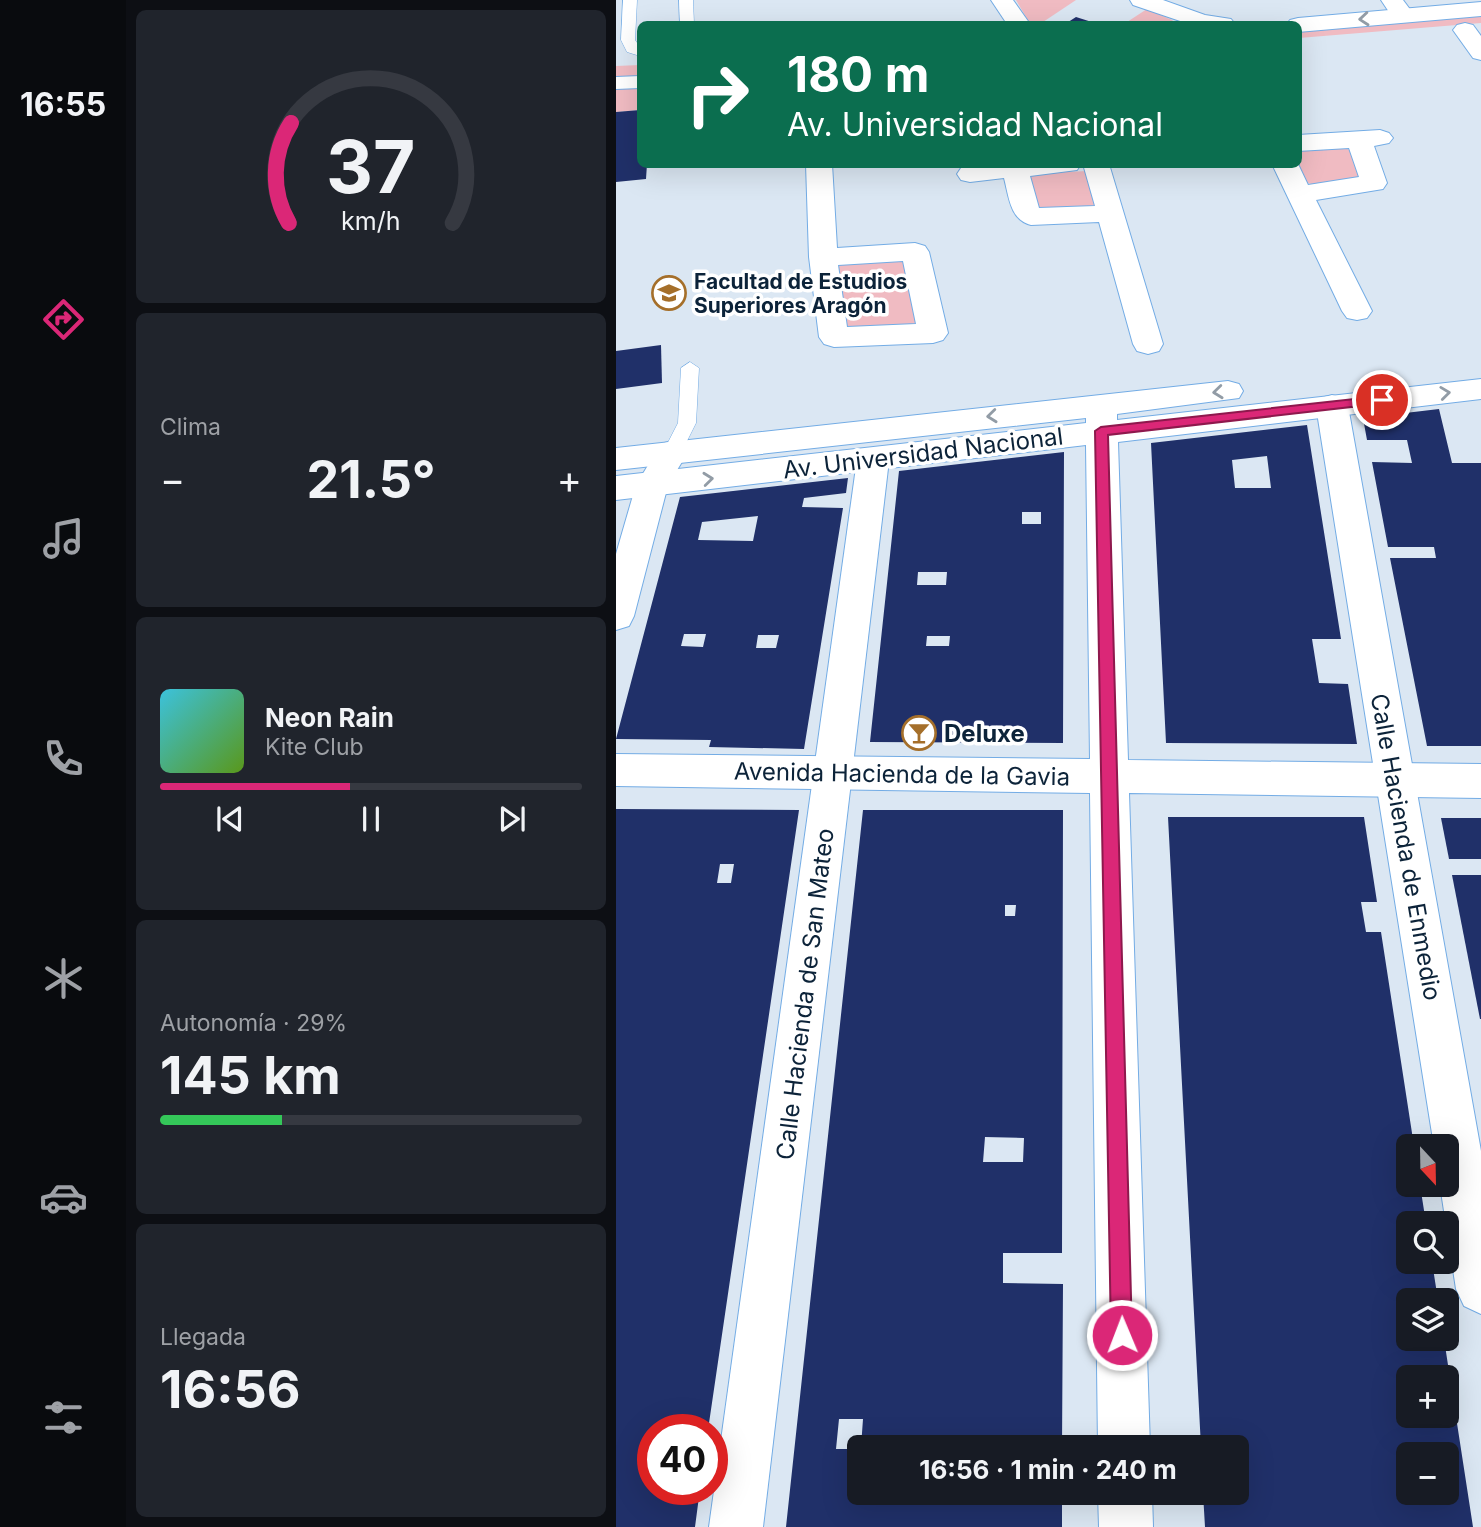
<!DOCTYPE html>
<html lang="es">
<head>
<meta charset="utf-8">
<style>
	:root { --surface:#171b24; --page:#20242c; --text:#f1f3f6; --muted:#9ea1a6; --line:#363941; --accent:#db2777 }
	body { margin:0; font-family:Inter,sans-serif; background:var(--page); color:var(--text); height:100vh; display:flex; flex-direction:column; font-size:26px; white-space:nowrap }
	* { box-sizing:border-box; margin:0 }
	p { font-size:23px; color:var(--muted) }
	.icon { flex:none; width:38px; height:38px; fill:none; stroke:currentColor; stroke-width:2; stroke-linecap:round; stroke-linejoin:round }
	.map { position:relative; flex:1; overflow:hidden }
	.drawer { display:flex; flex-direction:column; gap:10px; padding:10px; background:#0d0f14; width:490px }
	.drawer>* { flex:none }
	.banner { position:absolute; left:21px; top:21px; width:665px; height:147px; border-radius:10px; box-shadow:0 7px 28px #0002; background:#0b6e4f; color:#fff; overflow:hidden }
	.needle { width:46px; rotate:158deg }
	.buttons { position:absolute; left:780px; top:1134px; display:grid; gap:14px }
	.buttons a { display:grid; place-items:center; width:63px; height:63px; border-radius:10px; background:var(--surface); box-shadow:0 7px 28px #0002; font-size:35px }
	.speed { position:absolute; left:21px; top:1414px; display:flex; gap:14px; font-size:35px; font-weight:700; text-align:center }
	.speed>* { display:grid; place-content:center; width:91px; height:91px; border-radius:50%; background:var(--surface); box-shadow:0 7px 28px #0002; line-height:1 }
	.speed .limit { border:10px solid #d22; background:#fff; color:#111 }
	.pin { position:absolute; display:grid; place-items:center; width:60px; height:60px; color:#fff; margin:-30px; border:4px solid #fff; border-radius:50%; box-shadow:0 2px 7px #0007 }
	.me { position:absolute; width:77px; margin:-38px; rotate:359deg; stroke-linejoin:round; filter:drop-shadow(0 0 5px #0008) }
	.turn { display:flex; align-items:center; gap:24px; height:147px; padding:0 35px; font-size:32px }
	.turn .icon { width:91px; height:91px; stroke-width:2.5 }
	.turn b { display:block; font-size:49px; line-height:60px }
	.big { font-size:52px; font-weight:700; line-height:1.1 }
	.drawer .card { flex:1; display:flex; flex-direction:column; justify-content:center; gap:10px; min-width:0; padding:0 24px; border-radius:10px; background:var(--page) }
	.drawer .dial { align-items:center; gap:0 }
	.dial svg { height:182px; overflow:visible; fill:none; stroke:var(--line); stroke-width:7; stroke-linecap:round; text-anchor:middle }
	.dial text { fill:var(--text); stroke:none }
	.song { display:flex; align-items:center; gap:21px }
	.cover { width:84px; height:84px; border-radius:10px; background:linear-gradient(135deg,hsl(190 70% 55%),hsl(90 70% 35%)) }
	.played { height:7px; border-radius:4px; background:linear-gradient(90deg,var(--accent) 45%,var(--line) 45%) }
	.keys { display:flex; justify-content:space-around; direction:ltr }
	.heat { display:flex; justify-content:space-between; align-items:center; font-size:38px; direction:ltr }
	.charge { height:10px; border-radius:5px; background:linear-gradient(90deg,#34c759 29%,var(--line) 0) }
	.trip { position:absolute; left:231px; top:1435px; width:402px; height:70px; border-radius:10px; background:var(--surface); box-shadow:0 7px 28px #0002; font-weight:700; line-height:70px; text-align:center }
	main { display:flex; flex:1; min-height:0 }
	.tabs { display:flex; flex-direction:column; width:126px; justify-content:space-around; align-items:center; background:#090b0e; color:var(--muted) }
	.tabs .icon { width:49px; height:49px }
	.tabs .current { color:var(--accent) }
	.tabs b { font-size:32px; color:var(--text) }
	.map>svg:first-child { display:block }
</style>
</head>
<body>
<main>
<nav class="tabs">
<b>16:55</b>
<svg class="icon current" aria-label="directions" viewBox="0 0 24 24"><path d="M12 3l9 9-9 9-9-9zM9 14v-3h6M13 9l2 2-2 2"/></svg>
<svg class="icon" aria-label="music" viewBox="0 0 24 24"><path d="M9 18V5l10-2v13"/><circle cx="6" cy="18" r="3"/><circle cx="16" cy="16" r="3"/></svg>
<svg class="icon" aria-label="phone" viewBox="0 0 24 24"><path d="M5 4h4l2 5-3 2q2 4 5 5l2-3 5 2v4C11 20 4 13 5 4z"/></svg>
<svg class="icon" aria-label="climate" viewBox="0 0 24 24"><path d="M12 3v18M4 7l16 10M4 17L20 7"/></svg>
<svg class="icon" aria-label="car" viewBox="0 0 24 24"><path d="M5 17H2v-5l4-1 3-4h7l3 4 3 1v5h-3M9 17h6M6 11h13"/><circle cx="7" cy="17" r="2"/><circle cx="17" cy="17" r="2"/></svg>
<svg class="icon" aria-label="filters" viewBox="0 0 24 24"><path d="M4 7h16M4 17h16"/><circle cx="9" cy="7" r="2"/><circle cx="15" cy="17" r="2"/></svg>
</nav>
<section class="drawer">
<div class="card dial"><svg viewBox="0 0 100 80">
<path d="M14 69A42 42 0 1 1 86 69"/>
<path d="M14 69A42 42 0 0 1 15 25" stroke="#db2777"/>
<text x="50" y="56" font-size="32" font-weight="700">37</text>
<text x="50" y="72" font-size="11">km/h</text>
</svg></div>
<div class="card"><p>Clima</p>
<div class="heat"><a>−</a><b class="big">21.5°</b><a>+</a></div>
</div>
<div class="card">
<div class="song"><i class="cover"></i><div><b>Neon Rain</b><p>Kite Club</p></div></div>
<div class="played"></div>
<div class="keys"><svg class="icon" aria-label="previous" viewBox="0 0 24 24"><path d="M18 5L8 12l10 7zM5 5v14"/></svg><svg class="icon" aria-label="pause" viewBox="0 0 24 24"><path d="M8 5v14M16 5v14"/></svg><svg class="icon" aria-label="next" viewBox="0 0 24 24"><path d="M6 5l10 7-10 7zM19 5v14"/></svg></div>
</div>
<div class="card"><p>Autonomía · 29%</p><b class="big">145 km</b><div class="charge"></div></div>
<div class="card"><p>Llegada</p><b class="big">16:56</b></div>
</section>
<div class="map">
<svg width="865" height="1527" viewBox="0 0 865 1527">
	<rect width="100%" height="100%" fill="#dbe7f3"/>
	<g fill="#f0bbc2">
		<polygon points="400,0 460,0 424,24 414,24"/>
		<polygon points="531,9 556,20 560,24 508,24"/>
		<polygon points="865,13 865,23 683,38 682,28"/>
		<polygon points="24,65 24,110 0,112 0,66"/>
		<polygon points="725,146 744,155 752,176 711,188 680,180 674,165 682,164 683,148"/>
		<polygon points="472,171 483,211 417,214 407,174"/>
		<polygon points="289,261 303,326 231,330 221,263"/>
	</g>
	<g fill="#203069" fill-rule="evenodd">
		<polygon points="460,17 482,24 449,24"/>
		<polygon points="24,110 24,164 31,164 30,179 0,182 0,112"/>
		<polygon points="45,345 46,383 0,389 0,351"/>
		<polygon points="823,409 836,463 865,463 865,746 811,746 774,558 820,558 818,547 772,547 756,462 796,463 791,440 751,440 747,418"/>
		<path d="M691 425 725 639H696L703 683 732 684 741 744 550 743 535 443ZM651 456 655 488H619L616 460Z"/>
		<path d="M448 452 447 743 254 742 283 471ZM406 512H425V524H406ZM302 572H331L330 585H301ZM311 636H334L333 646H310Z"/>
		<path d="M232 478 230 493 188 498 186 507 227 508 188 749 93 747 95 740 0 739 64 497ZM142 516 137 541 82 540 86 522ZM68 634H90L87 647 65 646ZM142 635H163L160 648H140Z"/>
		<path d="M0 809 183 810 92 1430H37V1489H84L79 1527H0ZM104 864H118L115 883H101Z"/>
		<path d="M247 810H447L446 1253H387V1283L447 1284 446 1447H245L247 1419H223L220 1449H243V1493H446V1527H170ZM389 905H400L399 916H389ZM369 1137 408 1138 407 1162H367Z"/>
		<path d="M552 817H748L761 902H745L750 932H765L798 1146H793V1185H804L810 1223H793V1262H816L822 1300H793V1339H828L857 1527H589L587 1493H621V1447H585ZM793 1377H831V1416H793ZM793 1454H831V1493H793Z"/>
		<polygon points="825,818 865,818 865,859 833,859"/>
		<polygon points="836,875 865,875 865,1019 864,1019"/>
	</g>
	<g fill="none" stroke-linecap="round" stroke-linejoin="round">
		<g stroke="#73ace5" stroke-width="1">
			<g id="service">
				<polygon points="7,0 21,0 19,40 24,47 24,56 11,52 5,40"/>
				<polygon points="63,0 77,0 78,24 64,24"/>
				<polygon points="74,362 83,368 80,423 63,457 49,457 47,452 62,423 65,368"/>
			</g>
		</g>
		<g stroke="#73ace5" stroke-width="2">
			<polygon id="pedestrian" points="24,76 24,88 0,89 0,77"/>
		</g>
		<g stroke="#73ace5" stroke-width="2">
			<g id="minor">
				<polygon points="765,0 787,0 799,16 795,21 779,21"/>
				<polygon points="849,23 857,25 865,36 865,60 857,58 837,30 841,25"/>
				<polygon points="764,130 773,133 777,138 773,143 758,146 771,183 767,189 700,200 756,311 751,318 741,320 731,318 726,311 656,164 682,164 692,185 743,177 733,148 682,151 682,135"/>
				<path d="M190 164H216L221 248 299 243 309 246 313 252 332 333 327 340 317 343 218 347 208 344 203 337 193 257ZM287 261 300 324 231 327 222 265Z"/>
				<path d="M370 164H465L461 170 414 176 423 208 479 206 467 164H493L547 344 543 351 532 354 521 351 517 344 483 222 415 225C394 220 393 197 388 178L354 182 345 180 341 174 345 168Z"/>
				<polygon points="716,395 727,398 732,406 865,1151 865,1314 848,1306 840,1289 824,1185 831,1185 831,1146 818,1146 700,406 705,398"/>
				<polygon points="56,441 67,444 72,452 52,485 18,616 13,626 0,630 0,554 20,485 45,444"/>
				<polygon points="257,449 268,452 273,460 147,1527 93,1527 241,460 246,452"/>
			</g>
		</g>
		<g stroke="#73ace5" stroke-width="2">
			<g id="tertiary">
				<polygon points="375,0 397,0 414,24 391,24"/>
				<polygon points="514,0 547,0 589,15 615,19 619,24 573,24 517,5"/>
				<polygon points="865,2 865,16 682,32 682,24 671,24 674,20 682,18"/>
				<polygon points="865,379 865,399 502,442 512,760 865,764 865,798 513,793 534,1447 482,1447 474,793 0,786 0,754 474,759 470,445 0,500 0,476 470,423 470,418 0,470 0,448 612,381 623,384 627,391 623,398 501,414 501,420"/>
				<polygon points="482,1493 536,1493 537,1527 483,1527"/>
			</g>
		</g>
		<use href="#service" fill="#fff" fill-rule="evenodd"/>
		<use href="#pedestrian" fill="#fff" fill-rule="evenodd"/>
		<use href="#minor" fill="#fff" fill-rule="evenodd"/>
		<use href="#tertiary" fill="#fff" fill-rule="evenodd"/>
	</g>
	<defs><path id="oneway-chevron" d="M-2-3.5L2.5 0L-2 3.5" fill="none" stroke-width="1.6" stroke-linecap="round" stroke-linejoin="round" transform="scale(1.75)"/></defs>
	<g stroke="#929ca6">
		<use href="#oneway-chevron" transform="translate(748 19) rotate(175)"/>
		<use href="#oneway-chevron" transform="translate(602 392) rotate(174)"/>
		<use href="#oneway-chevron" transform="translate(829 393) rotate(-7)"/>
		<use href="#oneway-chevron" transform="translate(376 416) rotate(174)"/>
		<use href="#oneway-chevron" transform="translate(92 479) rotate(-6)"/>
	</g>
	<polygon fill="#db2777" stroke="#8e194d" stroke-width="2" points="766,396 770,397 770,403 492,435 516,1335 513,1343 506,1346 498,1343 495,1335 479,431 485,427"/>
	<defs>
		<g id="school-ring" transform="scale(1.75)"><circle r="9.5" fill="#fff" stroke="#a56f2a" stroke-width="1.5"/><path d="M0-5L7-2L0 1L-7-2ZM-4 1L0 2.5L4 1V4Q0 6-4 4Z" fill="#a56f2a"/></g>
		<g id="bar-ring" transform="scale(1.75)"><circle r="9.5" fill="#fff" stroke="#a56f2a" stroke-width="1.5"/><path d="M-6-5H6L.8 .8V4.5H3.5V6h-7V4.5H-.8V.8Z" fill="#a56f2a"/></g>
	</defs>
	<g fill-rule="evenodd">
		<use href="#school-ring" x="53" y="293"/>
		<use href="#bar-ring" x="303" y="733"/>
	</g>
	<g text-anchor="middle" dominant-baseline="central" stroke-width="7" stroke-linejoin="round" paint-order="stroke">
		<g font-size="21" font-weight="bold" fill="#0c2339" stroke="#fff" text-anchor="start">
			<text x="78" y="281">Facultad de Estudios<tspan x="78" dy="24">Superiores Aragón</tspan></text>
		</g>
		<g font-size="24" fill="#0c2339" stroke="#fff">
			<text transform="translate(307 453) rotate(-7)">Av. Universidad Nacional</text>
			<text transform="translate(286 774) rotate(1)">Avenida Hacienda de la Gavia</text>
			<text transform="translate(790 847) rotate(80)">Calle Hacienda de Enmedio</text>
			<text transform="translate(189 994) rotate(-83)">Calle Hacienda de San Mateo</text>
		</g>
		<g font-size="24" font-weight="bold" fill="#0c2339" stroke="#fff" text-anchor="start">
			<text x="328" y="733">Deluxe</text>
		</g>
	</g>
</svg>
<div class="buttons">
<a><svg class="needle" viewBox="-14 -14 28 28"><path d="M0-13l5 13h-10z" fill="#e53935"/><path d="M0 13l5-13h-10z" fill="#9ea1a6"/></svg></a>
<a><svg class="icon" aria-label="search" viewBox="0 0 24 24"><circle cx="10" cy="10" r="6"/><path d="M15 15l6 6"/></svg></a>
<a><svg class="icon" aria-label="layers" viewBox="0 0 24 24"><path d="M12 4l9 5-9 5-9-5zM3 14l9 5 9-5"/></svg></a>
<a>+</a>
<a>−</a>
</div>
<div class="speed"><div class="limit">40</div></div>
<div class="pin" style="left:766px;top:400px;background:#d93025"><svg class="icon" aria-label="arrive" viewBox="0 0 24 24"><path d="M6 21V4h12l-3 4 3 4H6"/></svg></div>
<svg class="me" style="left:506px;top:1335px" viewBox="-20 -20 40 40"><circle r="17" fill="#db2777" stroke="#fff" stroke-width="3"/><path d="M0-11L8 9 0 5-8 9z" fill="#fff"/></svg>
<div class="trip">16:56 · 1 min · 240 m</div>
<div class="banner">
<div class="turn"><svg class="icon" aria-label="right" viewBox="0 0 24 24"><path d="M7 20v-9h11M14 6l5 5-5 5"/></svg><div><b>180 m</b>Av. Universidad Nacional</div></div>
</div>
</div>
</main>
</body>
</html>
